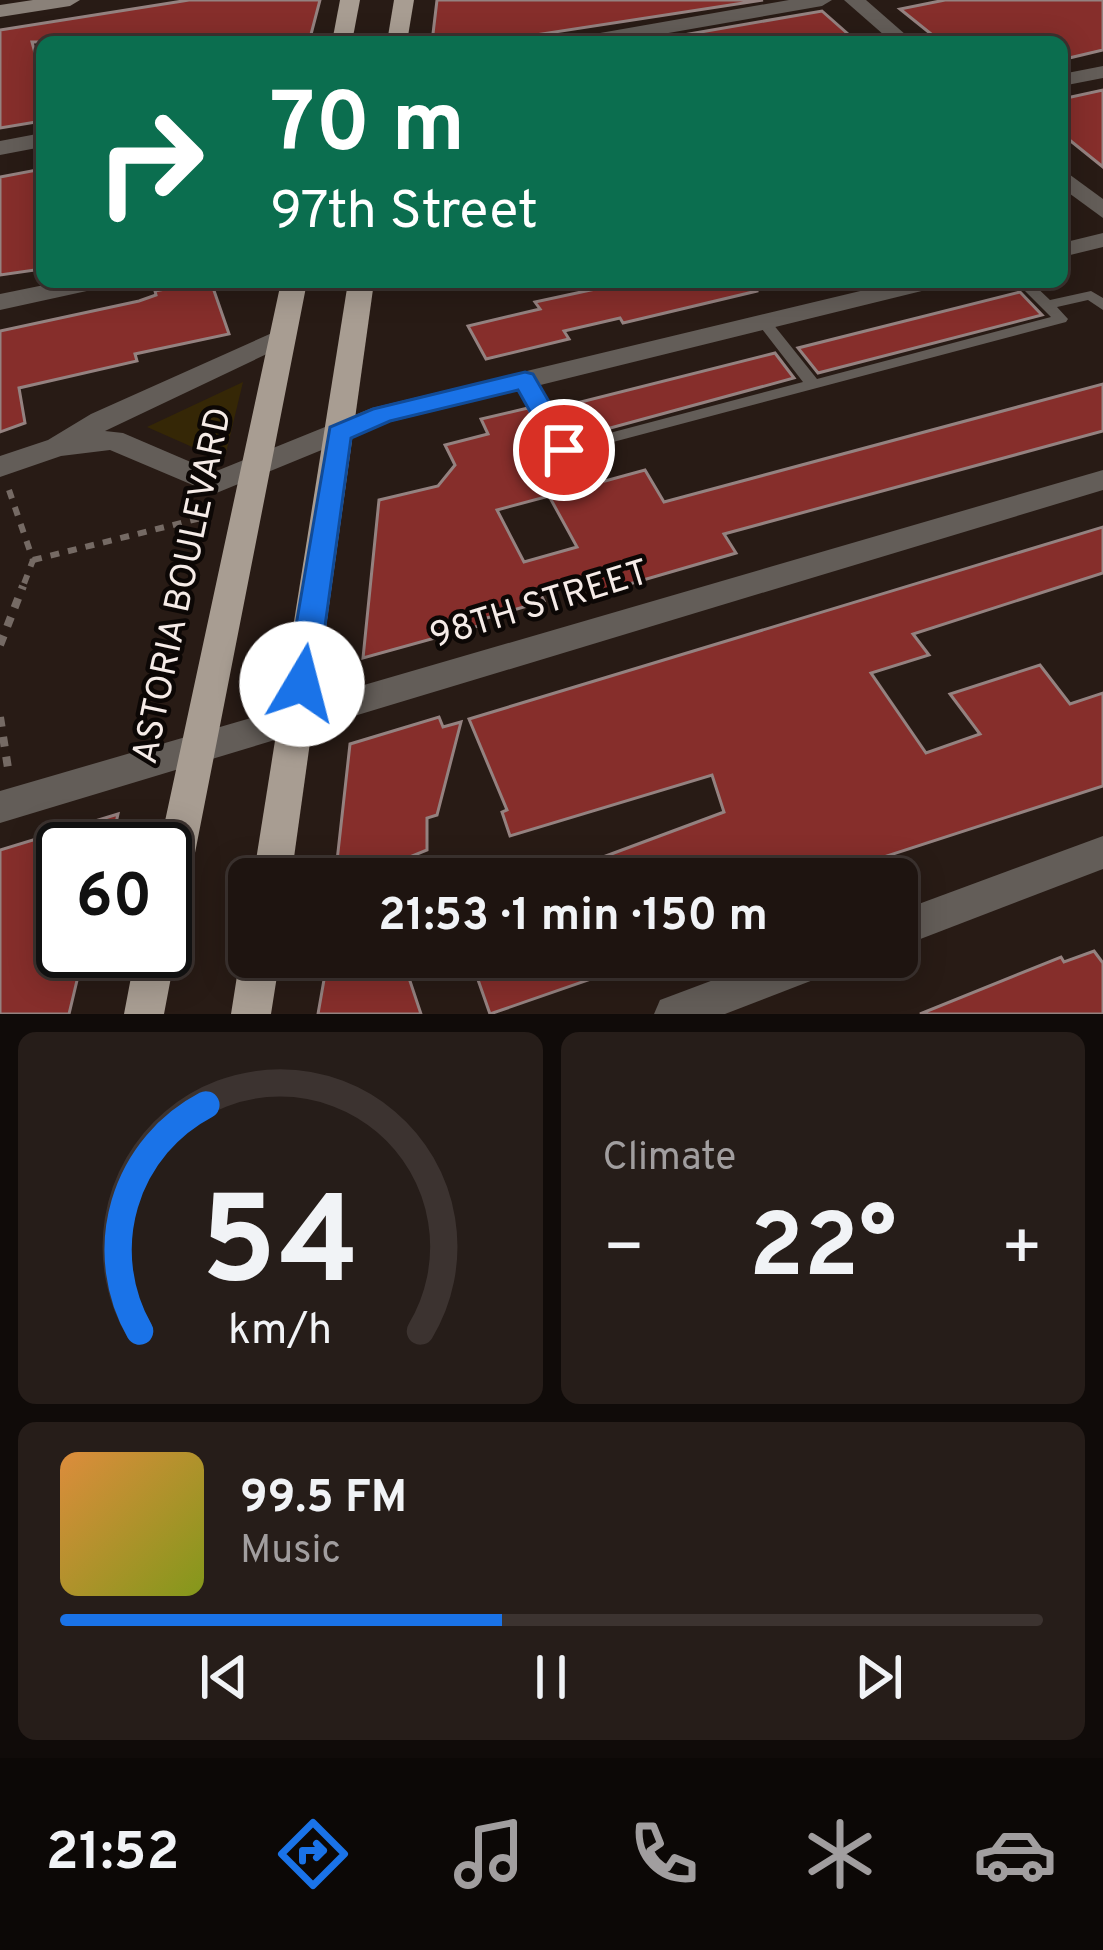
<!DOCTYPE html>
<html lang="en">
<head>
<meta charset="utf-8">
<style>
	:root { --surface:#1e1410; --page:#261d19; --text:#f1f3f6; --muted:#a19e9f; --line:#3c3330; --accent:#1a73e8 }
	body { margin:0; font-family:Overpass,sans-serif; background:var(--page); color:var(--text); height:100vh; display:flex; flex-direction:column; font-size:45px; white-space:nowrap }
	* { box-sizing:border-box; margin:0 }
	p { font-size:39px; color:var(--muted) }
	.icon { flex:none; width:66px; height:66px; fill:none; stroke:currentColor; stroke-width:2; stroke-linecap:round; stroke-linejoin:round }
	.map { position:relative; height:1014px; overflow:hidden }
	.side { display:flex; flex-direction:column; gap:18px; padding:18px; background:#100b09; flex:1 }
	.side>* { flex:none }
	.guide { position:absolute; left:36px; top:36px; width:1032px; height:252px; border-radius:18px; box-shadow:0 6px 30px #0003,0 0 0 3px var(--line); background:#0b6e4f; color:#fff; overflow:hidden }
	.speed { position:absolute; left:36px; top:822px; display:flex; gap:24px; font-size:60px; font-weight:700; text-align:center }
	.speed>* { display:grid; place-content:center; width:156px; height:156px; border-radius:50%; background:var(--surface); box-shadow:0 6px 30px #0003,0 0 0 3px var(--line); line-height:1 }
	.speed .limit { border:6px solid #111; border-radius:18px; background:#fff; color:#111 }
	.pin { position:absolute; display:grid; place-items:center; width:102px; height:102px; color:#fff; margin:-51px; border:6px solid #fff; border-radius:50%; box-shadow:0 3px 12px #0007 }
	.me { position:absolute; width:132px; margin:-66px; rotate:8deg; stroke-linejoin:round; filter:drop-shadow(0 0 9px #0008) }
	.turn { display:flex; align-items:center; gap:42px; height:252px; padding:0 36px; font-size:54px }
	.turn .icon { width:156px; height:156px; stroke-width:2.5 }
	.turn b { display:block; font-size:84px; line-height:102px }
	.big { font-size:90px; font-weight:700; line-height:1.1 }
	.side .tile { flex:1; display:flex; flex-direction:column; justify-content:center; gap:18px; min-width:0; padding:0 42px; border-radius:18px; background:var(--page) }
	.side .dial { align-items:center; gap:0 }
	.dial svg { height:312px; overflow:visible; fill:none; stroke:var(--line); stroke-width:7; stroke-linecap:round; text-anchor:middle }
	.dial text { fill:var(--text); stroke:none }
	.song { display:flex; align-items:center; gap:36px }
	.cover { width:144px; height:144px; border-radius:18px; background:linear-gradient(135deg,hsl(30 70% 55%),hsl(70 70% 35%)) }
	.played { height:12px; border-radius:6px; background:linear-gradient(90deg,var(--accent) 45%,var(--line) 45%) }
	.keys { display:flex; justify-content:space-around; direction:ltr }
	.heat { display:flex; justify-content:space-between; align-items:center; font-size:66px; direction:ltr }
	.side .tiles { flex:1; display:grid; gap:18px; grid-template-columns:1fr 1fr }
	.tile:last-child { grid-column:span 2 }
	.trip { position:absolute; left:228px; top:858px; width:690px; height:120px; border-radius:18px; background:var(--surface); box-shadow:0 6px 30px #0003,0 0 0 3px var(--line); font-weight:700; line-height:120px; text-align:center }
	.tabs { display:flex; height:192px; justify-content:space-around; align-items:center; background:#0c0806; color:var(--muted) }
	.tabs .icon { width:84px; height:84px }
	.tabs .on { color:var(--accent) }
	.tabs b { font-size:54px; color:var(--text) }
	.map>svg:first-child { display:block }
</style>
</head>
<body>
<div class="map">
<svg width="1103" height="1014" viewBox="0 0 1103 1014">
	<rect width="100%" height="100%" fill="#281b15"/>
	<polygon fill="#352706" points="243,382 224,461 147,427"/>
	<g fill="#862e2b" stroke="#948280" stroke-width="3" fill-rule="evenodd">
		<polygon points="189,0 320,0 309,42 32,42 42,79 42,121 0,128 0,30"/>
		<polygon points="437,0 763,0 522,37 526,42 432,42"/>
		<polygon points="945,0 1103,0 1103,50 1069,58 1062,52 1062,42 941,42 900,9"/>
		<polygon points="822,11 857,42 643,42"/>
		<polygon points="1103,90 1103,167 1062,134 1062,99"/>
		<polygon points="42,169 42,269 0,275 0,177"/>
		<polygon points="200,282 211,282 229,334 135,354 137,361 19,388 25,423 0,432 0,331 139,301 156,295 155,291"/>
		<polygon points="596,282 756,282 757,291 623,323 620,318 564,331 569,339 486,359 468,326 540,309 535,302 600,288"/>
		<polygon points="1020,292 1042,315 818,373 798,348"/>
		<polygon points="775,353 794,378 570,439 553,409"/>
		<path d="M1103 384V431L724 534 736 553 602 592 593 576 539 591 544 601 480 620 482 625 363 658 379 500 438 486 455 465 445 445 488 434 481 419 528 408 557 458 588 453 605 481 645 470 664 502ZM549 496 577 547 524 562 497 510Z"/>
		<polygon points="1103,527 1103,573 913,634 929,655 871,673 926,753 980,734 950,694 1040,665 1070,704 1103,693 1103,786 816,879 544,879 724,812 712,775 510,836 502,812 507,810 469,719"/>
		<polygon points="439,717 443,727 461,722 437,815 427,818 427,850 412,856 411,879 335,879 350,744"/>
		<polygon points="118,814 110,849 63,849 63,951 84,951 69,1014 0,1014 0,850"/>
		<polygon points="1094,951 1103,963 1103,1014 920,1014 1061,957 1064,962"/>
		<polygon points="328,957 402,957 421,1014 318,1014"/>
		<polygon points="470,957 643,957 643,961 490,1014"/>
	</g>
	<g fill="none" stroke-linecap="round" stroke-linejoin="round">
		<g stroke="#756a64" stroke-width="6" stroke-dasharray="9 9" stroke-linecap="butt">
			<polyline points="9,490 33,560 22,589"/>
			<polyline points="33,560 209,516"/>
		</g>
		<g stroke="#756a64" stroke-width="8" stroke-dasharray="10 10" stroke-linecap="butt">
			<polyline points="0,645 23,586"/>
			<polyline points="0,717 8,768"/>
		</g>
		<polygon fill="#635d58" fill-rule="evenodd" points="1016,282 1031,282 1050,300 1091,291 1103,298 1103,310 1088,300 1057,307 1068,319 1066,322 564,455 558,454 517,380 525,375 530,377 568,444 803,382 759,325 757,322 759,319 769,319 817,379 1051,317"/>
		<g fill="#635d58" fill-rule="evenodd">
			<polygon points="789,0 832,0 822,6 617,42 573,42 583,36"/>
			<polygon points="844,0 866,0 914,42 892,42"/>
			<polygon points="1103,66 1103,78 1062,86 1062,74"/>
			<polygon points="42,133 42,147 0,155 0,141"/>
			<polygon points="1062,169 1103,199 1103,218 1062,188"/>
			<polygon points="1103,233 1103,247 1062,257 1062,243"/>
			<polygon points="59,282 109,282 105,287 0,310 0,294"/>
			<polygon points="898,282 942,282 938,287 390,422 214,494 110,450 61,456 0,477 0,456 48,440 91,414 281,329 294,337 290,343 105,431 123,433 214,472 372,408"/>
			<polygon points="1103,470 1103,490 0,823 0,791"/>
			<polygon points="1103,836 1103,869 897,948 897,912"/>
			<polygon points="775,957 845,957 839,970 725,1014 654,1014 660,1000"/>
		</g>
		<polygon fill="#8a8179" fill-rule="evenodd" points="33,0 80,0 70,6 0,17 0,5"/>
		<g fill="#a89d92" fill-rule="evenodd">
			<polygon points="340,0 360,0 352,42 332,42"/>
			<polygon points="394,0 414,0 407,42 387,42"/>
			<polygon points="281,282 307,282 184,909 179,921 165,927 165,849 159,849"/>
			<polygon points="348,282 374,282 291,879 253,879"/>
			<polygon points="165,936 176,951 164,1014 124,1014 136,951 165,951"/>
			<polygon points="249,943 249,957 280,957 271,1014 231,1014 240,957"/>
		</g>
	</g>
	<polygon fill="#1a73e8" stroke="#114b97" stroke-width="3" points="525,372 533,374 577,450 574,456 555,456 518,390 390,421 351,438 317,684 313,693 291,693 286,684 330,427 373,409"/>
	<g text-anchor="middle" dominant-baseline="central" stroke-width="9" stroke-linejoin="round" paint-order="stroke">
		<g font-size="36" fill="#f5ebe7" stroke="#0c0705">
			<text transform="translate(184 586) rotate(-78)">ASTORIA BOULEVARD</text>
			<text transform="translate(540 606) rotate(-17)">98TH STREET</text>
		</g>
	</g>
</svg>
<div class="speed"><div class="limit">60</div></div>
<div class="pin" style="left:564px;top:450px;background:#d93025"><svg class="icon" aria-label="arrive" viewBox="0 0 24 24"><path d="M6 21V4h12l-3 4 3 4H6"/></svg></div>
<svg class="me" style="left:302px;top:684px" viewBox="-20 -20 40 40"><circle r="19" fill="#fff"/><path d="M0-13L10 11 0 6-10 11z" fill="#1a73e8"/></svg>
<div class="trip">21:53 · 1 min · 150 m</div>
<div class="guide">
<div class="turn"><svg class="icon" aria-label="right" viewBox="0 0 24 24"><path d="M7 20v-9h11M14 6l5 5-5 5"/></svg><div><b>70 m</b>97th Street</div></div>
</div>
</div>
<section class="side">
<div class="tiles">
<div class="tile dial"><svg viewBox="0 0 100 80">
<path d="M14 69A42 42 0 1 1 86 69"/>
<path d="M14 69A42 42 0 0 1 31 11" stroke="#1a73e8"/>
<text x="50" y="56" font-size="32" font-weight="700">54</text>
<text x="50" y="72" font-size="11">km/h</text>
</svg></div>
<div class="tile"><p>Climate</p>
<div class="heat"><a>−</a><b class="big">22°</b><a>+</a></div>
</div>
<div class="tile">
<div class="song"><i class="cover"></i><div><b>99.5 FM</b><p>Music</p></div></div>
<div class="played"></div>
<div class="keys"><svg class="icon" aria-label="previous" viewBox="0 0 24 24"><path d="M18 5L8 12l10 7zM5 5v14"/></svg><svg class="icon" aria-label="pause" viewBox="0 0 24 24"><path d="M8 5v14M16 5v14"/></svg><svg class="icon" aria-label="next" viewBox="0 0 24 24"><path d="M6 5l10 7-10 7zM19 5v14"/></svg></div>
</div>
</div>
</section>
<nav class="tabs">
<b>21:52</b>
<svg class="icon on" aria-label="directions" viewBox="0 0 24 24"><path d="M12 3l9 9-9 9-9-9zM9 14v-3h6M13 9l2 2-2 2"/></svg>
<svg class="icon" aria-label="music" viewBox="0 0 24 24"><path d="M9 18V5l10-2v13"/><circle cx="6" cy="18" r="3"/><circle cx="16" cy="16" r="3"/></svg>
<svg class="icon" aria-label="phone" viewBox="0 0 24 24"><path d="M5 4h4l2 5-3 2q2 4 5 5l2-3 5 2v4C11 20 4 13 5 4z"/></svg>
<svg class="icon" aria-label="climate" viewBox="0 0 24 24"><path d="M12 3v18M4 7l16 10M4 17L20 7"/></svg>
<svg class="icon" aria-label="car" viewBox="0 0 24 24"><path d="M5 17H2v-5l4-1 3-4h7l3 4 3 1v5h-3M9 17h6M6 11h13"/><circle cx="7" cy="17" r="2"/><circle cx="17" cy="17" r="2"/></svg>
</nav>
</body>
</html>
